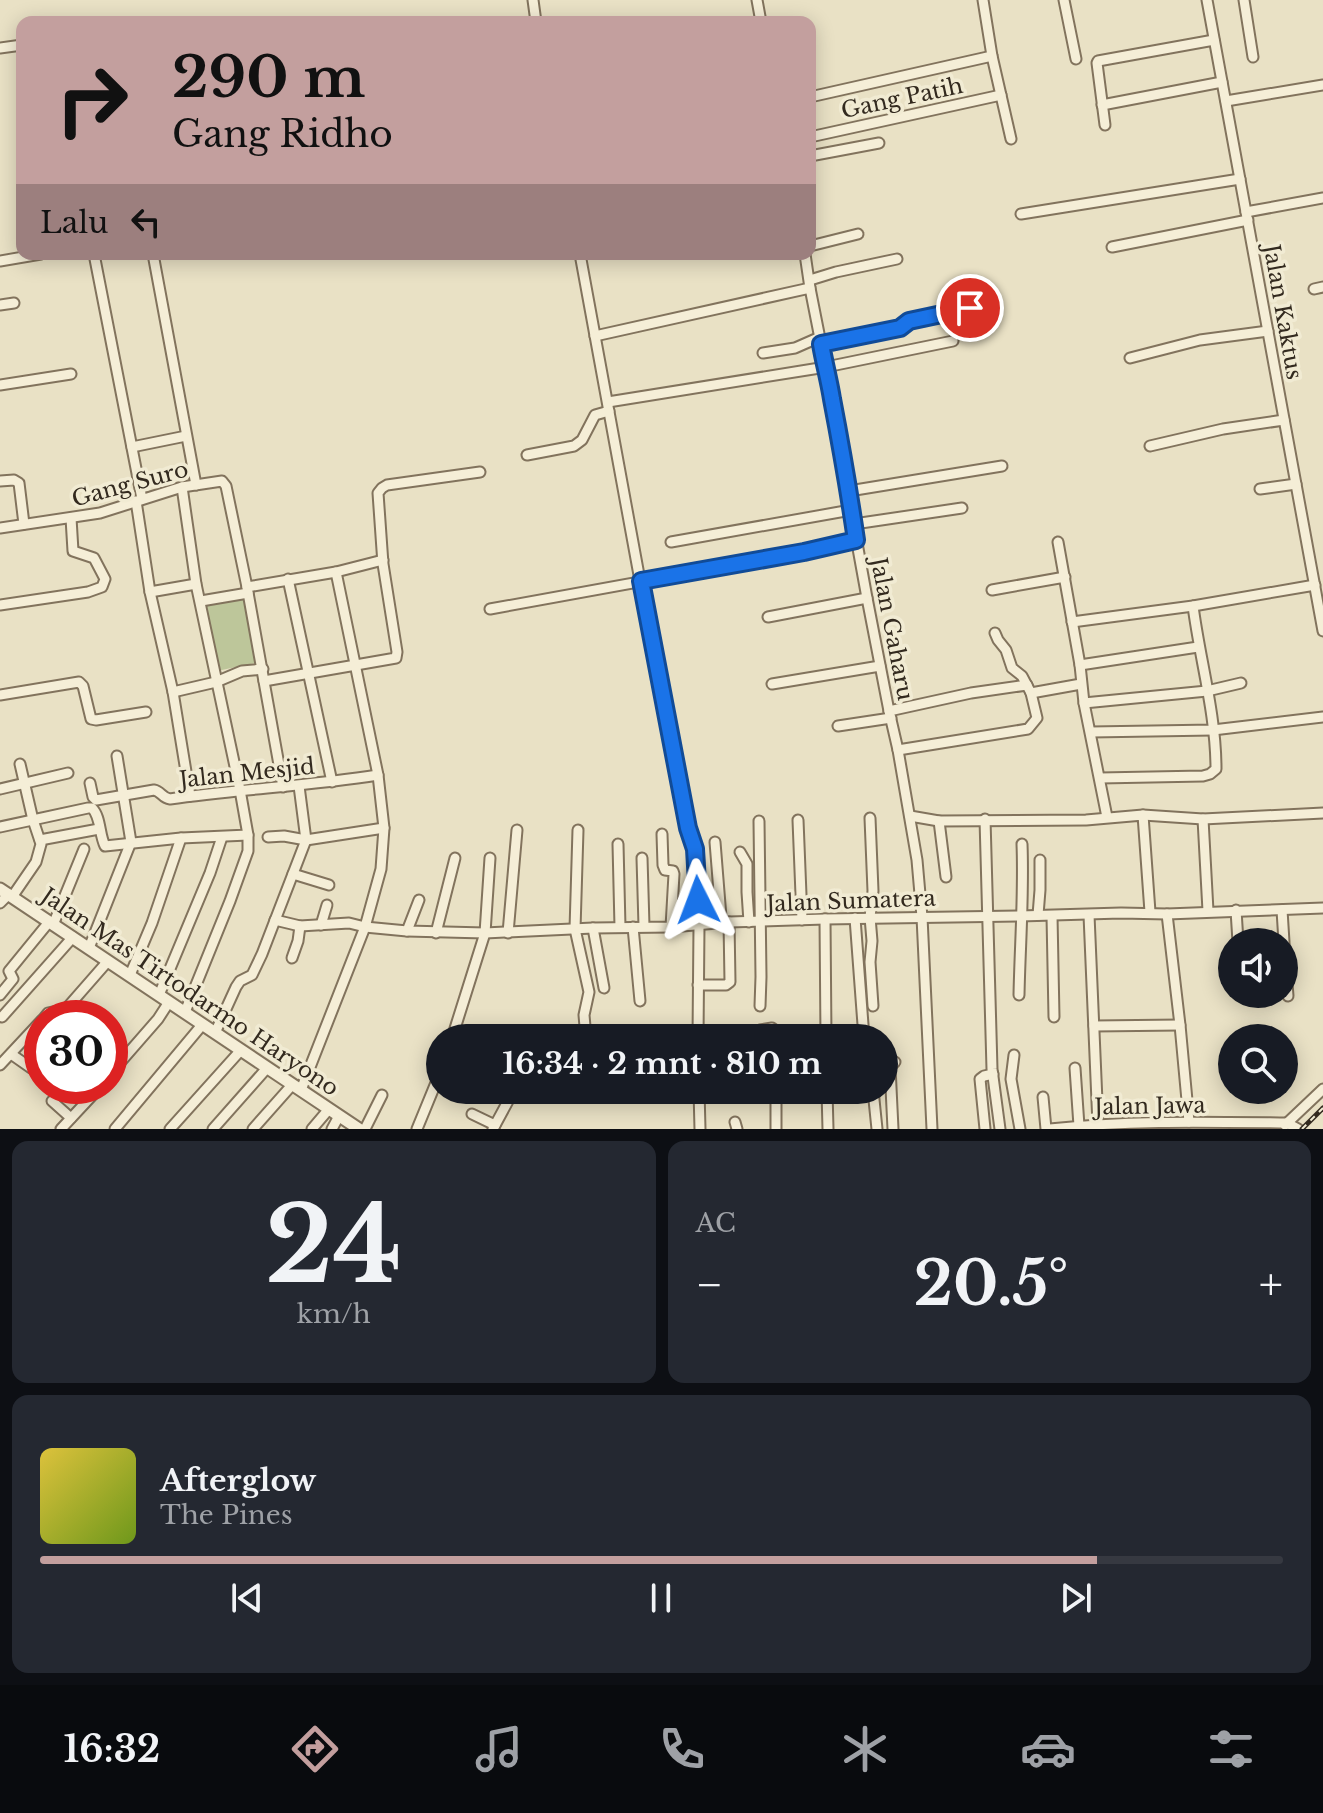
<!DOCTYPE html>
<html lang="id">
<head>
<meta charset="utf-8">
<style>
	:root { --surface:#171b24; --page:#242831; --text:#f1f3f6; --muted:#9ea1a6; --line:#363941; --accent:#c39f9e }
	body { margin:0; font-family:"Libre Baskerville",serif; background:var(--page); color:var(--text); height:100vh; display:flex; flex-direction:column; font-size:30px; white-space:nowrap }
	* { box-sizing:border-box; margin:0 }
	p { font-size:26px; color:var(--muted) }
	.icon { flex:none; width:44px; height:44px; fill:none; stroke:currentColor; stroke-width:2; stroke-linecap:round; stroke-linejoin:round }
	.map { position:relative; height:1129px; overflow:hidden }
	.side { display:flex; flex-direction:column; gap:12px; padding:12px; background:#0d0f14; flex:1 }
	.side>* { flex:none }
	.banner { position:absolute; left:16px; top:16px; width:800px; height:244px; border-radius:16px; box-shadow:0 4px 20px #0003; background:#c39f9e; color:#111; overflow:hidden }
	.buttons { position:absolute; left:1218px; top:928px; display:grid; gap:16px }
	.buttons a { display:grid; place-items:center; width:80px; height:80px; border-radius:50%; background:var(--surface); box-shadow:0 4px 20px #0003; font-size:40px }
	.speed { position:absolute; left:24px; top:1000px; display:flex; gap:16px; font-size:40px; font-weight:700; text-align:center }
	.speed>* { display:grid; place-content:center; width:104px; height:104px; border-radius:50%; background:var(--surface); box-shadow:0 4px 20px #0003; line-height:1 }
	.speed .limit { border:12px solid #d22; background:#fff; color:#111 }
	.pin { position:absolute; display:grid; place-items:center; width:68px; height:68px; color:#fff; margin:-34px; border:4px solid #fff; border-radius:50%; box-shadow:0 2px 8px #0007 }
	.me { position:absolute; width:88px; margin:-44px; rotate:357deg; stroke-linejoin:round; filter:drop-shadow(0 0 6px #0008) }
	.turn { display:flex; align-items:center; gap:28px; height:168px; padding:0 24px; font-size:36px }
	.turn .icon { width:104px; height:104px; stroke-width:2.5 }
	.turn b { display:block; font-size:56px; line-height:68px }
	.then { display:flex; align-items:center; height:76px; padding:0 24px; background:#0003; gap:16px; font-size:30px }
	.big { font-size:60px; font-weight:800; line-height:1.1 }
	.side .card { flex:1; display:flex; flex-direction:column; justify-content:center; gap:12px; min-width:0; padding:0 28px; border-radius:16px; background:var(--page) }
	.side .dial { align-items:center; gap:0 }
	.dial b { font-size:104px; line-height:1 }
	.song { display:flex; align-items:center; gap:24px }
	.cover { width:96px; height:96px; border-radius:12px; background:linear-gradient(135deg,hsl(50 70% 55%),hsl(80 70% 35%)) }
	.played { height:8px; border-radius:4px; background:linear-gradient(90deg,var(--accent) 85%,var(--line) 85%) }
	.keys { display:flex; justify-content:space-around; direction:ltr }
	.heat { display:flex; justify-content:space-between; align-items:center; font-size:44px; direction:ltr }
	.side .tiles { flex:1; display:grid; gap:12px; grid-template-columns:1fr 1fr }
	.card:last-child { grid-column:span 2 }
	.trip { position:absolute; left:426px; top:1024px; width:472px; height:80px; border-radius:40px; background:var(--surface); box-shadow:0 4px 20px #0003; font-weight:800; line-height:80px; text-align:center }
	.tab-bar { display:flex; height:128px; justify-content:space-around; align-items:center; background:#090b0e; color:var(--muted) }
	.tab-bar .icon { width:56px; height:56px }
	.tab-bar .selected { color:var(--accent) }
	.tab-bar b { font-size:36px; color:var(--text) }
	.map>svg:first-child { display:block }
</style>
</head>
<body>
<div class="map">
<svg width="1323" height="1129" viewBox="0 0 1323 1129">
	<rect width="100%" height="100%" fill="#e9e1c5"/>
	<polygon fill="#bdc69a" points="247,595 260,662 217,671 204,604"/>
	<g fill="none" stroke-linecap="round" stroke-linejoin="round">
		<g stroke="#82735d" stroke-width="13">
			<g id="minor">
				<polyline points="533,0 536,22"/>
				<polyline points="757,0 761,22"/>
				<polyline points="983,0 992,56 1011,139"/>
				<polyline points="1064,0 1076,59"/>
				<polyline points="1207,0 1323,631"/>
				<polyline points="1244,0 1253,57"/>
				<polyline points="0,48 22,45"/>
				<polyline points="810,97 992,56"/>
				<polyline points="1226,101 1323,85"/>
				<polyline points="1102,105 1222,82"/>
				<polyline points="1105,125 1097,63 1098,61 1214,40"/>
				<polyline points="810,137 1001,95"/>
				<polyline points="810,156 879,143"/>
				<polyline points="1246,212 1323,198"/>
				<polyline points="1021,214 1240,179"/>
				<polyline points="810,246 858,234"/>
				<polyline points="1112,247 1248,220"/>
				<polyline points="94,254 142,499"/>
				<polyline points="153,254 196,485"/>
				<polyline points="580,254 659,684 688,828 695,849 699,926 698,1038"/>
				<polyline points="805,254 810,288 841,445 844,473 849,491 851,510 867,598 889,711 898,750 917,860 922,917 932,1129"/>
				<polyline points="0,261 41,254"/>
				<polyline points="810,280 836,272 897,259"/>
				<polyline points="1314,289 1323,287"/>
				<polyline points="0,305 14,303"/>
				<polyline points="595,336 810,288"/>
				<polyline points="821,344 900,328 909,321 988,304"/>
				<polyline points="763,353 795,348 820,337"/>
				<polyline points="1130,358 1200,340 1268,331"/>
				<polyline points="0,385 71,374"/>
				<polyline points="608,402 826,367 953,341"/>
				<polyline points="1150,446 1223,429 1284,420"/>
				<polyline points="132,447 186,436"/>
				<polyline points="527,455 574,446 582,440 595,415 609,411"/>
				<polyline points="0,481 14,480 19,483 24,524"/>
				<polyline points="1260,489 1296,484"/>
				<polyline points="849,491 1002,466"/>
				<polyline points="136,501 150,592 173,692 190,796"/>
				<polyline points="854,524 962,508"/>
				<polyline points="0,528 100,513 182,487 222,481 226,486 247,587 283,787"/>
				<polyline points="671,542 851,510"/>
				<polyline points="1058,542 1080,665 1084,703 1107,817"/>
				<polyline points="288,579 332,782"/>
				<polyline points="247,587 336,572 383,560"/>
				<polyline points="992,590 1065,577"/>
				<polyline points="150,592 196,584"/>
				<polyline points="201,601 248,593"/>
				<polyline points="0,605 88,592 102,587 105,579 94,558 73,551 71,518"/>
				<polyline points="490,609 804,552 856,540"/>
				<polyline points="768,617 867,598"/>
				<polyline points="1072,622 1193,606 1315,585"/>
				<polyline points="995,633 998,640 1006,650 1012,668 1022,676 1031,693 1081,684"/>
				<polyline points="1080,665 1198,647"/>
				<polyline points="264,681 396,658 397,652 383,564 378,493 382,488 387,485 480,472"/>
				<polyline points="772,684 880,666"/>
				<polyline points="173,692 216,682 242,671 263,669"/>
				<polyline points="0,695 79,682 83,686 91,719 96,720 146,712"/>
				<polyline points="1084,703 1207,691 1241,683"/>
				<polyline points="889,711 971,693 1027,685"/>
				<polyline points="838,726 891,718"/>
				<polyline points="1091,732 1213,730 1323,717"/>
				<polyline points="898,750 1028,729 1037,718 1031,693"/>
				<path d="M1100 778 1203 776 1210 774 1216 769C1216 714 1200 660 1193 606"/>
				<path d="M90 783 93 797 96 800 154 790C161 791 162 798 170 799 239 789 309 786 378 775"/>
				<polyline points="0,789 68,773"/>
				<polyline points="1143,815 1203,819 1323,813"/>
				<polyline points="910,816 939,821 1086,820 1143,815 1150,912"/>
				<polyline points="870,818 873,891 870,917 872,941 870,962 873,1006"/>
				<polyline points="985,819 992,1069 1000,1129"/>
				<polyline points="1203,819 1208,911"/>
				<polyline points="798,820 802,920"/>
				<polyline points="759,821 761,977 760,1006"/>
				<polyline points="939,821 946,877"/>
				<path d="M0 827 88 808H92C101 817 99 834 105 846L181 838 248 835 240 790 196 584 182 487"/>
				<polyline points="578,830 575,929 589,992 584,1015 586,1038"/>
				<polyline points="662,834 663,865 665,870 673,871 674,874 671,927"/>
				<polyline points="268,837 284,836 306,840 384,828"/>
				<polyline points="40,840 99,829"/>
				<polyline points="715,842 721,917 724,923"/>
				<polyline points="618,844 620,927"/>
				<polyline points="740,852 747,864 747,892 749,922"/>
				<polyline points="642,858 644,926"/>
				<polyline points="293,874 329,885"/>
				<polyline points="12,897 36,862 41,844 33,820 20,764"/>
				<polyline points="0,903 9,894"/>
				<polyline points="1236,910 1238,942"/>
				<polyline points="1282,910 1284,942"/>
				<polyline points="1167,914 1180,1025 1189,1122"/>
				<polyline points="1038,915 1040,890 1040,860"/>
				<polyline points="1089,915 1098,1125"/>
				<polyline points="1052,916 1054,1017"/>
				<polyline points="855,918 864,1038"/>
				<polyline points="825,919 826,1038"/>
				<polyline points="275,920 300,926 349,923 365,927 407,931 485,933 593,928 671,927 729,922 825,919 1020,916 1121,913 1167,914 1323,908"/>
				<polyline points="53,925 84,849"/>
				<polyline points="321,925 327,905"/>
				<polyline points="633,927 640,1001"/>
				<polyline points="593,928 604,988"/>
				<polyline points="407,931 419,900"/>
				<polyline points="436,933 455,858"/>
				<polyline points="508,933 517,830"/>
				<polyline points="1284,944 1288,996"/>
				<polyline points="89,948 131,842 117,756"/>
				<polyline points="292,958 298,941 300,926"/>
				<polyline points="130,975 152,923 181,838"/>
				<polyline points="698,985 726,985 730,982 729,922"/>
				<polyline points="1243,994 1243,997"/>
				<polyline points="0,995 13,979 9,971 49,922"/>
				<polyline points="159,995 210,873 222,837"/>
				<path d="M1019 995C1020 945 1024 894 1022 844"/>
				<polyline points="185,1012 230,901 248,851 248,835"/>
				<polyline points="2,1017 73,937"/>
				<polyline points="44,1018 48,1013 66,1009 108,961"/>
				<polyline points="1094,1026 1180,1025"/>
				<polyline points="760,1030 772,1028 776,1031 776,1038"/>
				<polyline points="215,1033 236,987 240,981 252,975 262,954 306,840 299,786"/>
				<polyline points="452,1038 485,933 490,858"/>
				<polyline points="11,1054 31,1068"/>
				<polyline points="1014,1055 1011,1079 1020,1129"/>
				<polyline points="0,1065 42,1020"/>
				<polyline points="1075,1068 1079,1126"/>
				<polyline points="110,1074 158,1019 169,1002"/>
				<polyline points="301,1090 365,927 381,869 384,828 378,775 336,572"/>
				<polyline points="699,1090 700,1129"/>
				<polyline points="827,1090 828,1129"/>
				<polyline points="873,1090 877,1129"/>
				<polyline points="547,1093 572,1090"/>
				<polyline points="1043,1097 1046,1129"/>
				<polyline points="52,1101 71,1118"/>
				<polyline points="472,1114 495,1125"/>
				<polyline points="735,1122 737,1129"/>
				<polyline points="1285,1125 1323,1089"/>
				<polyline points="61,1129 101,1086"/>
				<polyline points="115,1129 202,1025"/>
				<polyline points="170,1129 241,1050"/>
				<polyline points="213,1129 267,1068"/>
				<polyline points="253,1129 292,1085"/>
				<polyline points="312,1129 329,1109"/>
				<polyline points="332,1129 339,1116"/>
				<polyline points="365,1129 382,1095"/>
				<polyline points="417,1129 440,1073"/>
				<polyline points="493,1129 514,1090"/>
				<polyline points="776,1129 776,1090"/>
				<polyline points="893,1129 890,1067 895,1062"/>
				<polyline points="985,1129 980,1079 984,1076 993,1074"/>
				<path d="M1050 1129C1129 1120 1208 1122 1287 1123L1298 1129"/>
			</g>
		</g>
		<g stroke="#82735d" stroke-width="15">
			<polyline id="tertiary" points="0,889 359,1129"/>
		</g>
		<use href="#minor" stroke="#f5eed7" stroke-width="9"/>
		<use href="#tertiary" stroke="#f5eed7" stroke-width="11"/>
		<g stroke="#332a1f" stroke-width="5">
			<polyline id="rail" points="1302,1129 1323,1108"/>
		</g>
		<use href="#rail" stroke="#f1ebd3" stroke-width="2" stroke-dasharray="6" stroke-linecap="butt"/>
	</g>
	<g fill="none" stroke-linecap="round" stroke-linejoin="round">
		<g stroke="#114b97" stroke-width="20">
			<path id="route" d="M698 900 695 849 688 828 641 581 804 552 856 540C849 492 841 446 832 399 829 380 824 362 821 344L900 328 909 321 970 308"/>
		</g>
		<use href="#route" stroke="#1a73e8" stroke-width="14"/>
	</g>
	<g text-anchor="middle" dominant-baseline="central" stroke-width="7" stroke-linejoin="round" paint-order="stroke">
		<g font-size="22" fill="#332a1f" stroke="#f1ebd3">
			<text transform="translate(902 98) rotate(-12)">Gang Patih</text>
			<text transform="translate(1283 312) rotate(80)">Jalan Kaktus</text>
			<text transform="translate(130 484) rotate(-15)">Gang Suro</text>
			<text transform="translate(892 629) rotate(79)">Jalan Gaharu</text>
			<text transform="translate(247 773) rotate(-6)">Jalan Mesjid</text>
			<text transform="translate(851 901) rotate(-2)">Jalan Sumatera</text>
			<text transform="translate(190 992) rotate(34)">Jalan Mas Tirtodarmo Haryono</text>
			<text transform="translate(1150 1106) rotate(-1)">Jalan Jawa</text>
		</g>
	</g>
</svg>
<div class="buttons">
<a><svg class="icon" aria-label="sound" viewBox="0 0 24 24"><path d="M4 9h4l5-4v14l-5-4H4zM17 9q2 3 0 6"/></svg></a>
<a><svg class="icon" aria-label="search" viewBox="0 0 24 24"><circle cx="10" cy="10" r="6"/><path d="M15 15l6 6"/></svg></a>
</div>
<div class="speed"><div class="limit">30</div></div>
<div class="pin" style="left:970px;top:308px;background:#d93025"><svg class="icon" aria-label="arrive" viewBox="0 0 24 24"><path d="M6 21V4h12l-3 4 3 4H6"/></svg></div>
<svg class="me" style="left:698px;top:900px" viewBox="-20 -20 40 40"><path d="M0-17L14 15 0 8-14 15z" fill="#1a73e8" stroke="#fff" stroke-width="4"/></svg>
<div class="trip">16:34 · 2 mnt · 810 m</div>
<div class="banner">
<div class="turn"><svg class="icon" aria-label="right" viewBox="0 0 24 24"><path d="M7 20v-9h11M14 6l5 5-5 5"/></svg><div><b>290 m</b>Gang Ridho</div></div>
<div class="then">Lalu<svg class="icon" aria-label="left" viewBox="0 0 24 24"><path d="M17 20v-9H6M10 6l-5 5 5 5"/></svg></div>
</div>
</div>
<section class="side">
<div class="tiles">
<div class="card dial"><b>24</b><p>km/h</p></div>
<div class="card"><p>AC</p>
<div class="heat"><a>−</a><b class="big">20.5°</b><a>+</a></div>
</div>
<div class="card">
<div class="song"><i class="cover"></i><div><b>Afterglow</b><p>The Pines</p></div></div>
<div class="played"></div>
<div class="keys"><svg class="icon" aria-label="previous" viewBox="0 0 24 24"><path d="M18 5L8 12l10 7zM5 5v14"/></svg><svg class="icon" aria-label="pause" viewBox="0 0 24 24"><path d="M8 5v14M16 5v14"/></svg><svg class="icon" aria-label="next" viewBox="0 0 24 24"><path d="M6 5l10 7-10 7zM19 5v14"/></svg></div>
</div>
</div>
</section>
<nav class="tab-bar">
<b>16:32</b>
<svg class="icon selected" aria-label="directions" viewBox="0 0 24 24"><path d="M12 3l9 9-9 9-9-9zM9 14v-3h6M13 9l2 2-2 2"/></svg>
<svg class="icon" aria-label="music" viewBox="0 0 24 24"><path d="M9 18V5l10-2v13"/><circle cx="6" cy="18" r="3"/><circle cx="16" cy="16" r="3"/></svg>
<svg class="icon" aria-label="phone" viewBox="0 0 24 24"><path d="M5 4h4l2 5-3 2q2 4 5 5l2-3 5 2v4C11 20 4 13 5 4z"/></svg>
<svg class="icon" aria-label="climate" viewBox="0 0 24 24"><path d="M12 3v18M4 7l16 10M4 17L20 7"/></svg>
<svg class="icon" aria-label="car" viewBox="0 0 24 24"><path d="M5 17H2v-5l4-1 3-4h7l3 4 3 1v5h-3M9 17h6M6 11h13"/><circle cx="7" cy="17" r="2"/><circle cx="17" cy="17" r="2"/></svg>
<svg class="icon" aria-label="filters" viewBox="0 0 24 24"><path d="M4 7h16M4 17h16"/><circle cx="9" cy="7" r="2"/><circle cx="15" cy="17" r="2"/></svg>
</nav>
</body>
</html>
